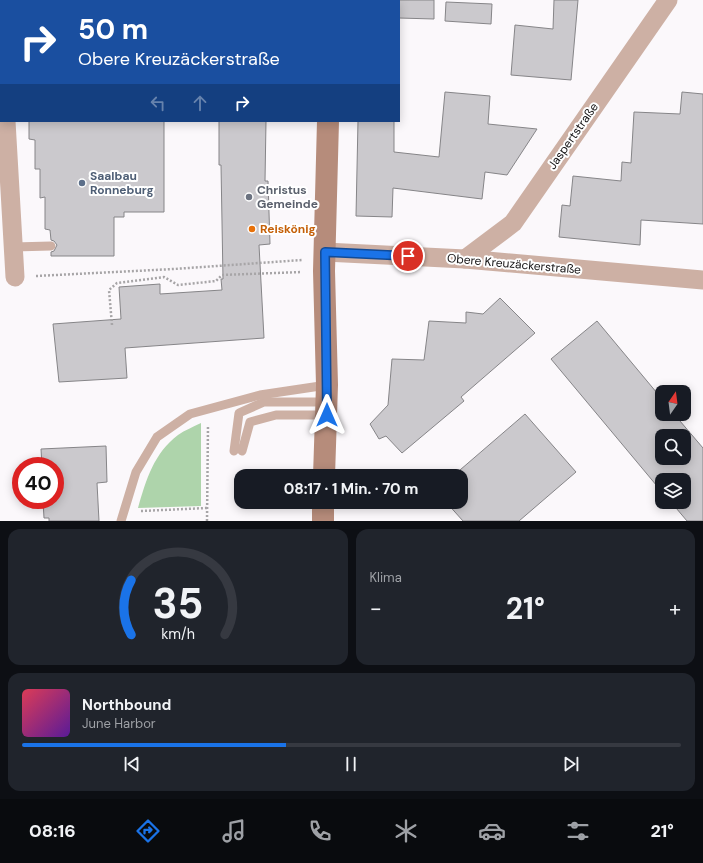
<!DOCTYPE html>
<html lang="de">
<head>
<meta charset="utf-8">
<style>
	:root { --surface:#171b24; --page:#20242c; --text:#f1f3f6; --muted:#9ea1a6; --line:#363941; --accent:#1a73e8 }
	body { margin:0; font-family:"DM Sans",sans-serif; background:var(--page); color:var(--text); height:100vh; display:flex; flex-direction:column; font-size:15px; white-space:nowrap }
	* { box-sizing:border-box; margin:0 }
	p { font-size:13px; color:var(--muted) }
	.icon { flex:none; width:22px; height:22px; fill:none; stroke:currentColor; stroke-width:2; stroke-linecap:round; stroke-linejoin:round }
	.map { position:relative; height:521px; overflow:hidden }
	.drawer { display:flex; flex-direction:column; gap:8px; padding:8px; background:#0d0f14; flex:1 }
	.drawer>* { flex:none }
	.hud { position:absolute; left:0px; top:0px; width:400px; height:122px; box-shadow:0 2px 10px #0003; background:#1a4fa0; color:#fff; overflow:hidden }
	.needle { width:26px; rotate:14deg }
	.tools { position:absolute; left:655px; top:385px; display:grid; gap:8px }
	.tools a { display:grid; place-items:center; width:36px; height:36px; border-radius:8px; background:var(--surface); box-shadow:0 2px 10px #0003; font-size:20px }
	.speed { position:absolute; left:12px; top:457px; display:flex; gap:8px; font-size:20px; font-weight:700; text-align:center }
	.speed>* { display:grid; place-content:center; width:52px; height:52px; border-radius:50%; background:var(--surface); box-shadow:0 2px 10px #0003; line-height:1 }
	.speed .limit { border:6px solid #d22; background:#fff; color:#111 }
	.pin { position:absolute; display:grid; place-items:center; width:34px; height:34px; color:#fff; margin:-17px; border:2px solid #fff; border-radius:50%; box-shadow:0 1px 4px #0007 }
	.me { position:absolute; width:44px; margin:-22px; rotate:0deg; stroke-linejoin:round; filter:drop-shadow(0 0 3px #0008) }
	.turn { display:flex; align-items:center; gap:14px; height:84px; padding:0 12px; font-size:18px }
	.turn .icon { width:52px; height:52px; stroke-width:2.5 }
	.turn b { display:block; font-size:28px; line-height:34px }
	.lanes { display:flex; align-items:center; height:38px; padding:0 12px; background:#0003; justify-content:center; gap:20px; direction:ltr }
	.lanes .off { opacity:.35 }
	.big { font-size:30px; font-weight:700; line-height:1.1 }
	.drawer .widget { flex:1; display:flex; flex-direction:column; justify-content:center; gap:6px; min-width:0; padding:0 14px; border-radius:12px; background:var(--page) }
	.drawer .dial { align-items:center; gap:0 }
	.dial svg { height:104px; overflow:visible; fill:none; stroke:var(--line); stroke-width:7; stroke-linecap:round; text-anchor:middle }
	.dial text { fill:var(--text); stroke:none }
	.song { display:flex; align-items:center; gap:12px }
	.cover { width:48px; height:48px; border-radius:6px; background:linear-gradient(135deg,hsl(350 70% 55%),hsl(270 70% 35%)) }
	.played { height:4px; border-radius:2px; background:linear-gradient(90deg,var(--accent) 40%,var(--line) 40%) }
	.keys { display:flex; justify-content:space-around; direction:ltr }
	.heat { display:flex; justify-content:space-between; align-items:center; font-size:22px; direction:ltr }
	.drawer .tiles { flex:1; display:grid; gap:8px; grid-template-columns:1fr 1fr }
	.widget:last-child { grid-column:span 2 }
	.trip { position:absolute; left:234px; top:469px; width:234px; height:40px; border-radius:12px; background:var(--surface); box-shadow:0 2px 10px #0003; font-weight:700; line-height:40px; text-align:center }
	.tab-bar { display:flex; height:64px; justify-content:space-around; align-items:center; background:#090b0e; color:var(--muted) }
	.tab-bar .icon { width:28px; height:28px }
	.tab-bar .on { color:var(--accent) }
	.tab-bar b { font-size:18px; color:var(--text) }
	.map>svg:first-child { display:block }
</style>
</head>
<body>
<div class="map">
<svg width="703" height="521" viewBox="0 0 703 521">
	<rect width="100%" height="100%" fill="#fbf8fb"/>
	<path fill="#aed4ab" d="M201 423V506L138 508C146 480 154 453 178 435 185 430 193 427 201 423Z"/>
	<g fill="#cbc9cd" stroke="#868588" fill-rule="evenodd">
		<polygon points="399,0 434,0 434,19 399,18"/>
		<polygon points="554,0 578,0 571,80 511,75 515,25 553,29"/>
		<polygon points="446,2 492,4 491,24 445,21"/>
		<polygon points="445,92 490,96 488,124 537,129 507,175 485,172 482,199 393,188 392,217 356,216 358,121 394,121 394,152 439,157"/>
		<polygon points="682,92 703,94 703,224 641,220 640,245 559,237 562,205 570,206 573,176 621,181 622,162 631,163 634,112 680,114"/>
		<polygon points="29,121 164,121 164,212 124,212 124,217 114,217 114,256 51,256 51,252 54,251 57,245 54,241 51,240 50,230 45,229 45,197 40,198 40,169 35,169 35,140 29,139"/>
		<polygon points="219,121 266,121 265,181 268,181 270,244 259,245 264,338 125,348 127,378 59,382 53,324 121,319 119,287 160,284 160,294 222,290 221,279 223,279 221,165 219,165"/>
		<polygon points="500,298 535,333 461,397 464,401 402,453 386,436 379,439 370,424 388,405 392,359 424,360 429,321 466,323 466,312 483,314"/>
		<path d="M597 321 662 399V414H674L703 448V521H687L671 502H684V480H662V492L551 359ZM662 436H684V458H662Z"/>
		<polygon points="525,414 576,472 519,521 463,521 446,502 461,502 461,476 453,476"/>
		<polygon points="106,446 107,482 97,483 99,521 49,521 49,518 44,518 43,500 55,500 55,466 42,466 41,449"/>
	</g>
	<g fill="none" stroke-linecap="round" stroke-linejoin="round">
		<g stroke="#a7a5a7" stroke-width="2.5" stroke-dasharray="2 2" stroke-linecap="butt">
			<polyline points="36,276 174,269 302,260"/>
			<polyline points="112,325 109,290 117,283 164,277 178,285 216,281 222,275 302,272"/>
			<polyline points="141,511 207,508"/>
			<polyline points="207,521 208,425"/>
		</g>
		<g stroke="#cdb0a4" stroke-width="9">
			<polyline points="13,247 51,246"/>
			<polyline points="234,451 239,413 264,402 327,402"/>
			<polyline points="242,451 250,422 276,415 327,415"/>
			<polyline points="121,521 136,472 157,437 190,414 260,395 327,385"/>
		</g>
		<g stroke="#cdb0a4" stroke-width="19">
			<polyline points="0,26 1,42"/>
			<polyline points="6,121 15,277"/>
			<polyline points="325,252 465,259 703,280"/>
			<polyline points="465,259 513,223 668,0"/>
		</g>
		<g stroke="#b68c7b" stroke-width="22">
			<polyline points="332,1 332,0"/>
			<polyline points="324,476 327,385 324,271 328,121"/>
			<polyline points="323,521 323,502"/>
		</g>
	</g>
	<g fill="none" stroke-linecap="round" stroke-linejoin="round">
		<g stroke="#114b97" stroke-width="10">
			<polyline id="route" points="327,415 325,252 408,256"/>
		</g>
		<use href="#route" stroke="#1a73e8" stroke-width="7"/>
	</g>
	<circle fill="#5c6f8a" stroke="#fff" stroke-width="1.5" cx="82" cy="183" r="4"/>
	<circle fill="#6b7280" stroke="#fff" stroke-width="1.5" cx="249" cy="197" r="4"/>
	<circle fill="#e8710a" stroke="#fff" stroke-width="1.5" cx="252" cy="229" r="4"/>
	<g text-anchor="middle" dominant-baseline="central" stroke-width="4" stroke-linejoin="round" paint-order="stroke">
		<g font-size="12" fill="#121112" stroke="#fff">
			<text transform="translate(573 136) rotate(-55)">Jaspertstraße</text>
			<text transform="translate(514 264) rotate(5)">Obere Kreuzäckerstraße</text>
		</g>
		<g font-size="12" font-weight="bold" fill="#4e5e75" stroke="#fff" text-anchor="start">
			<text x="90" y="176">Saalbau<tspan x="90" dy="14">Ronneburg</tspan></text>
		</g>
		<g font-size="12" font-weight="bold" fill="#5b616d" stroke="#fff" text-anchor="start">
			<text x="257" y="190">Christus<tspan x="257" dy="14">Gemeinde</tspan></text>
		</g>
		<g font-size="12" font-weight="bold" fill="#c56008" stroke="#fff" text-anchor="start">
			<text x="260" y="229">Reiskönig</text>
		</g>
	</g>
</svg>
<div class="tools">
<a><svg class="needle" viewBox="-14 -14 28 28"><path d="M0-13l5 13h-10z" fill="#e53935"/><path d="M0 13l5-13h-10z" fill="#9ea1a6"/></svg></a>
<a><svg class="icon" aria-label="search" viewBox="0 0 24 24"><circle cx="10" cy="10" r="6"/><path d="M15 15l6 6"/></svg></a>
<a><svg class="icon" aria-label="layers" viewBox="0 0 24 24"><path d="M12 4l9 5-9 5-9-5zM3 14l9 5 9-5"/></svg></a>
</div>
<div class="speed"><div class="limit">40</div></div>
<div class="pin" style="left:408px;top:256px;background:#d93025"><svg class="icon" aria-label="arrive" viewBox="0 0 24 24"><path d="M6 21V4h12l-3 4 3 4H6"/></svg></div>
<svg class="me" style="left:327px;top:415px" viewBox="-20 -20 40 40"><path d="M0-17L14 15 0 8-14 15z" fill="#1a73e8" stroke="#fff" stroke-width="4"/></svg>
<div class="trip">08:17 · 1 Min. · 70 m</div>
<div class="hud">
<div class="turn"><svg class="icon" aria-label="right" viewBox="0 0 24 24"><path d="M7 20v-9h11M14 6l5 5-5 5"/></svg><div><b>50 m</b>Obere Kreuzäckerstraße</div></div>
<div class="lanes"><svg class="icon off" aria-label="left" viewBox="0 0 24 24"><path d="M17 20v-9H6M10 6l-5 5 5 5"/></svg><svg class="icon off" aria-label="ahead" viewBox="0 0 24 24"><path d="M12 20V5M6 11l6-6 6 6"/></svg><svg class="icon" aria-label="right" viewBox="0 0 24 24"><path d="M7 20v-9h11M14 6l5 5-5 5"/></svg></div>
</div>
</div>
<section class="drawer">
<div class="tiles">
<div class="widget dial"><svg viewBox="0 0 100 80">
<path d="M14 69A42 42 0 1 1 86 69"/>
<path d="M14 69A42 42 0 0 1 14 27" stroke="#1a73e8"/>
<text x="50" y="56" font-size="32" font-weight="700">35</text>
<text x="50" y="72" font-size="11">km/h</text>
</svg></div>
<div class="widget"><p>Klima</p>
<div class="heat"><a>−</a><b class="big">21°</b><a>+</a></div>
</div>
<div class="widget">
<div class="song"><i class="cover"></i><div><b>Northbound</b><p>June Harbor</p></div></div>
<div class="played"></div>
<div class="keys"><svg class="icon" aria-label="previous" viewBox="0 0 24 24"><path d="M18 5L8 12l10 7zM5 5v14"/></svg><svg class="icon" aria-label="pause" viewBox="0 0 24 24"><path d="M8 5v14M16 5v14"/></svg><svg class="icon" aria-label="next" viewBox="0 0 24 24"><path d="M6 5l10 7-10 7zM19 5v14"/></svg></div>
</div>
</div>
</section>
<nav class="tab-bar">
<b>08:16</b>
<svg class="icon on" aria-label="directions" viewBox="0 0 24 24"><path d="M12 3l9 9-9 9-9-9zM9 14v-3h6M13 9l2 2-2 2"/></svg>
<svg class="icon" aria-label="music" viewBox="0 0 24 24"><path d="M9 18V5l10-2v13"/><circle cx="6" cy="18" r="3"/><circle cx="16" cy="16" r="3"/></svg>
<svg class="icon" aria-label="phone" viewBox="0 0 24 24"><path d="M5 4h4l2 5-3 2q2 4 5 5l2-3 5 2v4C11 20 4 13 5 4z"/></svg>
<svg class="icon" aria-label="climate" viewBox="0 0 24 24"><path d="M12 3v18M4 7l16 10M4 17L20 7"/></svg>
<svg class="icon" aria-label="car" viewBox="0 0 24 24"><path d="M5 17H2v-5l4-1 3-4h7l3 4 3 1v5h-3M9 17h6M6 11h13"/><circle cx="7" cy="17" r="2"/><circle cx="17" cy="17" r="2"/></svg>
<svg class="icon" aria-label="filters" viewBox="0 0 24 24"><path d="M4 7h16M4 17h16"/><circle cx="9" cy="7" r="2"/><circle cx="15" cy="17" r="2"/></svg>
<b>21°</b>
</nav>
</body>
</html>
